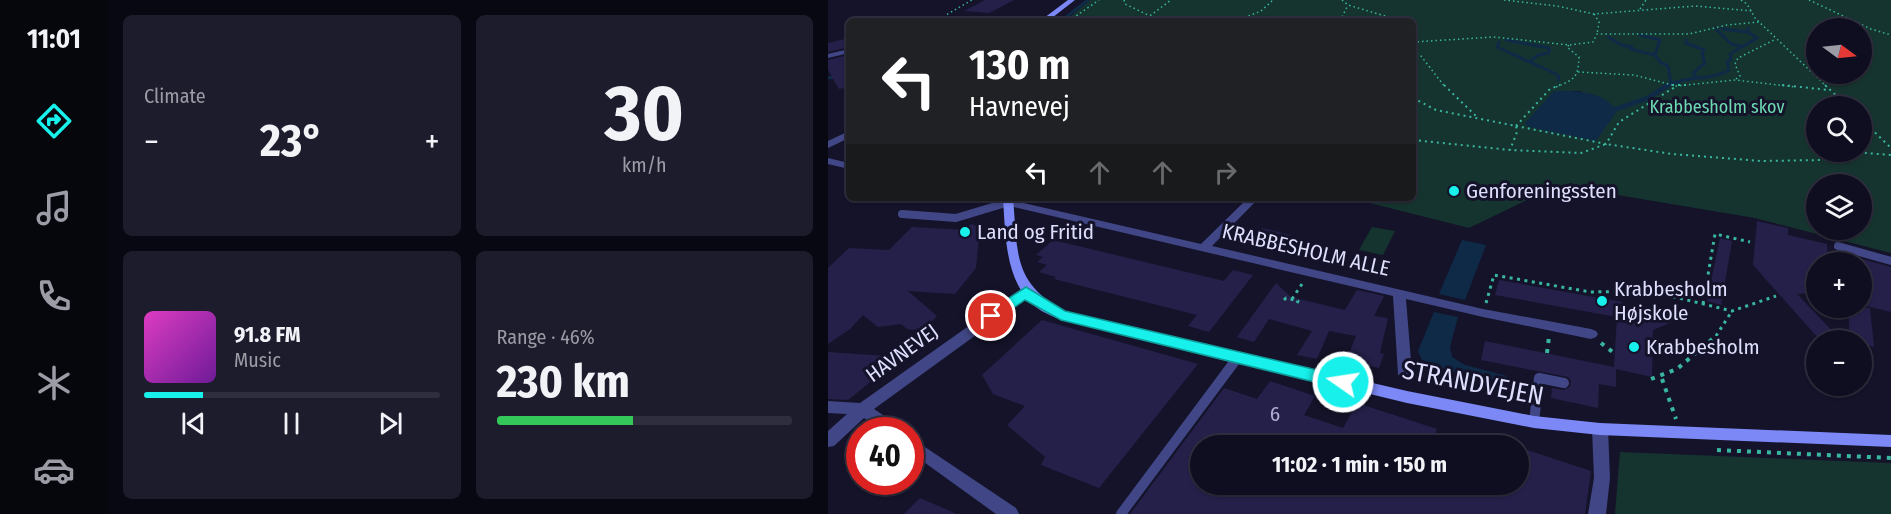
<!DOCTYPE html>
<html lang="en">
<head>
<meta charset="utf-8">
<style>
	:root { --surface:#0f0e20; --page:#1d1c2d; --text:#f1f3f6; --muted:#9b9ca5; --line:#2f2e3e; --accent:#17f0eb }
	body { margin:0; font-family:"Fira Sans Condensed",sans-serif; background:var(--page); color:var(--text); height:100vh; display:flex; flex-direction:column; font-size:22px; white-space:nowrap }
	* { box-sizing:border-box; margin:0 }
	p { font-size:20px; color:var(--muted) }
	.icon { flex:none; width:33px; height:33px; fill:none; stroke:currentColor; stroke-width:2; stroke-linecap:round; stroke-linejoin:round }
	.map { position:relative; flex:1; overflow:hidden }
	.drawer { display:flex; flex-direction:column; gap:15px; padding:15px; background:#080812; width:720px }
	.drawer>* { flex:none }
	.top-card { position:absolute; left:18px; top:18px; width:570px; height:183px; border-radius:9px; box-shadow:0 2px 4px #0004,0 0 0 2px var(--line); background:#202124; color:#fff; overflow:hidden }
	.needle { width:39px; rotate:105deg }
	.tools { position:absolute; left:978px; top:18px; display:grid; gap:12px }
	.tools a { display:grid; place-items:center; width:66px; height:66px; border-radius:50%; background:var(--surface); box-shadow:0 2px 4px #0004,0 0 0 2px var(--line); font-size:30px }
	.speed { position:absolute; left:18px; top:417px; display:flex; gap:12px; font-size:30px; font-weight:700; text-align:center }
	.speed>* { display:grid; place-content:center; width:78px; height:78px; border-radius:50%; background:var(--surface); box-shadow:0 2px 4px #0004,0 0 0 2px var(--line); line-height:1 }
	.speed .limit { border:9px solid #d22; background:#fff; color:#111 }
	.pin { position:absolute; display:grid; place-items:center; width:51px; height:51px; color:#fff; margin:-26px; border:3px solid #fff; border-radius:50%; box-shadow:0 2px 6px #0007 }
	.me { position:absolute; width:66px; margin:-33px; rotate:283deg; stroke-linejoin:round; filter:drop-shadow(0 0 4px #0008) }
	.turn { display:flex; align-items:center; gap:21px; height:126px; padding:0 24px; font-size:27px }
	.turn .icon { width:78px; height:78px; stroke-width:2.5 }
	.turn b { display:block; font-size:42px; line-height:51px }
	.lanes { display:flex; align-items:center; height:57px; padding:0 24px; background:#0003; justify-content:center; gap:30px; direction:ltr }
	.lanes .off { opacity:.35 }
	.big { font-size:45px; font-weight:700; line-height:1.1 }
	.drawer .card { flex:1; display:flex; flex-direction:column; justify-content:center; gap:9px; min-width:0; padding:0 21px; border-radius:9px; background:var(--page) }
	.drawer .dial { align-items:center; gap:0 }
	.dial b { font-size:78px; line-height:1 }
	.song { display:flex; align-items:center; gap:18px }
	.cover { width:72px; height:72px; border-radius:9px; background:linear-gradient(135deg,hsl(310 70% 55%),hsl(280 70% 35%)) }
	.played { height:6px; border-radius:3px; background:linear-gradient(90deg,var(--accent) 20%,var(--line) 20%) }
	.keys { display:flex; justify-content:space-around; direction:ltr }
	.heat { display:flex; justify-content:space-between; align-items:center; font-size:33px; direction:ltr }
	.charge { height:9px; border-radius:4px; background:linear-gradient(90deg,#34c759 46%,var(--line) 0) }
	.drawer .tiles { flex:1; display:grid; gap:15px; grid-template-columns:repeat(2,1fr) }
	.trip { position:absolute; left:362px; top:435px; width:339px; height:60px; border-radius:30px; background:var(--surface); box-shadow:0 2px 4px #0004,0 0 0 2px var(--line); font-weight:700; line-height:60px; text-align:center }
	main { display:flex; flex:1; min-height:0 }
	.tabs { display:flex; flex-direction:column; width:108px; justify-content:space-around; align-items:center; background:#06060d; color:var(--muted) }
	.tabs .icon { width:42px; height:42px }
	.tabs .current { color:var(--accent) }
	.tabs b { font-size:27px; color:var(--text) }
	.map>svg:first-child { display:block }
</style>
</head>
<body>
<main>
<nav class="tabs">
<b>11:01</b>
<svg class="icon current" aria-label="directions" viewBox="0 0 24 24"><path d="M12 3l9 9-9 9-9-9zM9 14v-3h6M13 9l2 2-2 2"/></svg>
<svg class="icon" aria-label="music" viewBox="0 0 24 24"><path d="M9 18V5l10-2v13"/><circle cx="6" cy="18" r="3"/><circle cx="16" cy="16" r="3"/></svg>
<svg class="icon" aria-label="phone" viewBox="0 0 24 24"><path d="M5 4h4l2 5-3 2q2 4 5 5l2-3 5 2v4C11 20 4 13 5 4z"/></svg>
<svg class="icon" aria-label="climate" viewBox="0 0 24 24"><path d="M12 3v18M4 7l16 10M4 17L20 7"/></svg>
<svg class="icon" aria-label="car" viewBox="0 0 24 24"><path d="M5 17H2v-5l4-1 3-4h7l3 4 3 1v5h-3M9 17h6M6 11h13"/><circle cx="7" cy="17" r="2"/><circle cx="17" cy="17" r="2"/></svg>
</nav>
<section class="drawer">
<div class="tiles">
<div class="card"><p>Climate</p>
<div class="heat"><a>−</a><b class="big">23°</b><a>+</a></div>
</div>
<div class="card dial"><b>30</b><p>km/h</p></div>
<div class="card">
<div class="song"><i class="cover"></i><div><b>91.8 FM</b><p>Music</p></div></div>
<div class="played"></div>
<div class="keys"><svg class="icon" aria-label="previous" viewBox="0 0 24 24"><path d="M18 5L8 12l10 7zM5 5v14"/></svg><svg class="icon" aria-label="pause" viewBox="0 0 24 24"><path d="M8 5v14M16 5v14"/></svg><svg class="icon" aria-label="next" viewBox="0 0 24 24"><path d="M6 5l10 7-10 7zM19 5v14"/></svg></div>
</div>
<div class="card"><p>Range · 46%</p><b class="big">230 km</b><div class="charge"></div></div>
</div>
</section>
<div class="map">
<svg width="1063" height="514" viewBox="0 0 1063 514">
	<rect width="100%" height="100%" fill="#14132a"/>
	<g fill="#16342f" fill-rule="evenodd">
		<path d="M262 0H1063V253L927 218 730 185 641 228 526 199 585 198V21H237ZM988 28H1034V74H988ZM726 91H754L700 127ZM988 106H1034V152H988ZM988 184H1034V230H988Z"/>
		<polygon points="544,227 567,231 555,255 531,250"/>
		<polygon points="792,452 1063,463 1063,514 787,514"/>
	</g>
	<g fill="#0f2a47">
		<path d="M726 91C749 91 774 90 789 111L768 141 700 127 697 123Z"/>
		<polygon points="634,240 658,245 637,300 611,294"/>
		<polygon points="606,312 630,317 622,347 624,357 637,365 679,376 677,386 608,367 594,360 590,351"/>
	</g>
	<g fill="none" stroke-linecap="round" stroke-linejoin="round">
		<g stroke="#0f2a47" stroke-width="3">
			<polyline points="233,21 260,0"/>
			<polyline points="888,29 903,44 912,46"/>
			<polyline points="894,29 920,32"/>
			<polyline points="812,35 832,40 827,55 832,62 840,66 843,83"/>
			<polyline points="780,37 793,45 804,47 802,49 827,55"/>
			<polyline points="678,40 721,48 721,53 710,55 702,61"/>
			<polyline points="858,40 858,43 876,50 874,54 877,63 865,73 868,77"/>
			<polyline points="671,42 669,47 728,74 731,77 730,80"/>
			<polyline points="0,78 21,75"/>
			<path d="M838 87C857 74 882 82 901 70L899 62 903 59 902 54 929 38 920 32V28"/>
		</g>
		<polyline stroke="#0f2a47" stroke-width="4.5" points="788,109 820,98 840,85"/>
	</g>
	<g fill="#24204a">
		<polygon points="157,0 186,0 161,13 136,11"/>
		<polygon points="21,38 21,47 0,52 0,43"/>
		<polygon points="21,55 21,87 11,89 0,70 0,60"/>
		<polygon points="929,221 960,228 960,235 999,244 1000,262 988,262 988,293 969,294 1013,340 992,340 925,265"/>
		<polygon points="143,224 152,227 148,268 127,294 80,291 109,316 101,324 86,330 79,329 73,324 50,327 35,315 22,329 0,344 0,268 21,248 61,250 84,227 138,230"/>
		<polygon points="434,228 463,235 454,248 424,241"/>
		<polygon points="892,238 904,241 893,305 879,301"/>
		<polygon points="225,240 396,281 405,270 425,275 381,332 360,326 369,315 226,279 228,277 211,272 219,265 209,262 215,257 208,255"/>
		<polygon points="1034,259 1063,267 1063,312 1034,305"/>
		<polygon points="671,280 794,302 794,313 821,319 824,315 830,314 849,320 825,330 824,377 788,369 788,387 771,384 770,408 723,398 724,388 735,390 742,387 743,381 740,377 653,360 657,341 786,367 789,317 667,295"/>
		<polygon points="448,283 463,297 517,310 529,290 556,296 546,316 560,318 552,353 556,354 551,368 518,361 528,336 501,331 489,359 469,355 484,331 441,319 426,342 409,337"/>
		<polygon points="1020,308 1042,308 1046,347 1034,343 1034,340 1022,340"/>
		<polygon points="214,320 370,364 271,488 213,465 217,457 179,425 197,406 165,394 154,375"/>
		<polygon points="0,352 73,357 20,400 0,399"/>
		<polygon points="442,381 487,396 476,415 515,428 529,403 609,429 602,446 372,446 372,484 622,484 636,495 640,484 690,484 690,447 763,471 757,514 302,514 396,388 429,399"/>
		<polygon points="92,498 129,514 76,514"/>
	</g>
	<g fill="none" stroke-linecap="round" stroke-linejoin="round">
		<g stroke="#39b69f" stroke-width="1.5" stroke-dasharray="1.5 3" stroke-linecap="butt">
			<polyline points="296,0 297,4 320,15"/>
			<polyline points="514,0 520,5 564,18 566,21"/>
			<polyline points="676,0 729,6 766,14 867,6 925,11"/>
			<polyline points="913,0 919,4 927,18 999,87"/>
			<polyline points="981,0 1043,29 1063,35"/>
			<polyline points="812,9 818,0"/>
			<polyline points="766,14 771,22 769,34"/>
			<polyline points="113,21 118,15 144,0"/>
			<polyline points="241,21 271,0"/>
			<polyline points="315,21 343,0"/>
			<polyline points="408,21 433,11 445,0"/>
			<polyline points="512,21 520,5"/>
			<polyline points="585,42 666,37 741,45 765,42 769,34 861,34 899,25 931,22"/>
			<polyline points="585,51 593,56 617,87"/>
			<polyline points="750,72 806,75 848,86 907,80 968,87"/>
			<polyline points="908,79 912,76 907,64 910,58 948,39"/>
			<path d="M728 87C747 79 750 78 751 57L739 47 741 45"/>
		</g>
		<g stroke="#39b69f" stroke-width="2" stroke-dasharray="2 4" stroke-linecap="butt">
			<polyline points="616,85 650,118"/>
			<polyline points="844,85 858,85"/>
			<polyline points="954,85 1001,90"/>
			<polyline points="997,85 1019,106"/>
			<polyline points="585,98 608,110 688,126 689,132 682,150"/>
			<polyline points="1034,120 1063,148"/>
			<polyline points="688,126 778,144 791,122 847,87"/>
			<polyline points="688,126 722,89 732,85"/>
			<polyline points="585,140 682,150 753,153 778,144 844,154 933,161 994,160 1025,152 1063,155"/>
		</g>
		<g stroke="#39b69f" stroke-width="3" stroke-dasharray="3 4.5" stroke-linecap="butt">
			<polyline points="464,299 474,284"/>
			<polyline points="456,300 458,298 470,301 469,303"/>
			<polyline points="658,303 666,275 762,292 822,291 904,311 948,296"/>
			<polyline points="875,304 887,234 922,242"/>
			<polyline points="888,336 904,311"/>
		</g>
		<g stroke="#39b69f" stroke-width="4" stroke-dasharray="4 6" stroke-linecap="butt">
			<polyline points="773,343 786,353"/>
			<polyline points="719,353 721,337"/>
			<polyline points="823,379 849,369 889,335"/>
			<polyline points="834,379 848,419"/>
			<polyline points="889,450 1063,458"/>
		</g>
		<g stroke="#414786" stroke-width="8">
			<polyline points="74,214 128,218 181,202"/>
			<polyline points="1010,246 1063,261"/>
		</g>
		<g stroke="#414786" stroke-width="10">
			<polyline points="706,422 711,378 736,383"/>
			<polyline points="293,514 410,357"/>
		</g>
		<g fill="#414786" fill-rule="evenodd">
			<polygon points="21,49 21,53 0,58 0,54"/>
			<polygon points="21,131 21,138 0,148 0,141"/>
			<polygon points="0,158 21,163 21,169 0,164"/>
			<polygon points="155,198 174,198 373,244 420,198 431,198 384,246 655,309 763,329 768,331 770,334 768,337 763,339 655,317 578,299 584,374 582,378 577,379 572,378 570,374 565,296 160,201"/>
			<polygon points="198,288 203,289 204,292 203,295 46,409 71,426 73,430 54,430 36,418 6,446 0,447 0,431 19,414 0,413 0,401 32,403 193,289"/>
			<polygon points="772,423 778,425 780,429 782,478 778,514 760,514 766,478 764,429 766,425"/>
			<polygon points="82,437 188,508 191,514 168,514 82,452"/>
		</g>
		<g fill="#7c88f6" fill-rule="evenodd">
			<polygon points="240,0 247,0 220,21 212,21"/>
			<path d="M175 198H185C190 252 184 283 237 311L579 391 706 416 772 423 1063 435V447L772 435 706 428 579 403 233 319C177 304 178 245 175 198Z"/>
		</g>
	</g>
	<polygon fill="#17f0eb" stroke="#0f9c99" stroke-width="1.5" points="198,287 237,311 515,376 521,378 524,382 521,387 515,389 233,320 197,300 168,320 158,320 156,316 158,313"/>
	<g fill="#17f0eb" stroke="#14132a" stroke-width="2">
		<circle cx="626" cy="191" r="6"/>
		<circle cx="137" cy="232" r="6"/>
		<circle cx="774" cy="301" r="6"/>
		<circle cx="806" cy="347" r="6"/>
	</g>
	<g text-anchor="middle" dominant-baseline="central" stroke-width="6" stroke-linejoin="round" paint-order="stroke">
		<g font-size="18" fill="#6ddab2" stroke="#14132a">
			<text x="889" y="107">Krabbesholm skov</text>
		</g>
		<g font-size="21" fill="#dedefd" stroke="#14132a" text-anchor="start">
			<text x="638" y="191">Genforeningssten</text>
			<text x="149" y="232">Land og Fritid</text>
			<text x="786" y="289">Krabbesholm<tspan x="786" dy="24">Højskole</tspan></text>
			<text x="818" y="347">Krabbesholm</text>
		</g>
		<g font-size="21" fill="#dedefd" stroke="#14132a">
			<text transform="translate(478 250) rotate(13)">KRABBESHOLM ALLE</text>
			<text transform="translate(74 353) rotate(-36)">HAVNEVEJ</text>
		</g>
		<g font-size="21" fill="#b0aed0">
			<text x="447" y="414">6</text>
		</g>
		<g font-size="26" fill="#dedefd" stroke="#14132a">
			<text transform="translate(645 383) rotate(11)">STRANDVEJEN</text>
		</g>
	</g>
</svg>
<div class="tools">
<a><svg class="needle" viewBox="-14 -14 28 28"><path d="M0-13l5 13h-10z" fill="#e53935"/><path d="M0 13l5-13h-10z" fill="#9b9ca5"/></svg></a>
<a><svg class="icon" aria-label="search" viewBox="0 0 24 24"><circle cx="10" cy="10" r="6"/><path d="M15 15l6 6"/></svg></a>
<a><svg class="icon" aria-label="layers" viewBox="0 0 24 24"><path d="M12 4l9 5-9 5-9-5zM3 14l9 5 9-5"/></svg></a>
<a>+</a>
<a>−</a>
</div>
<div class="speed"><div class="limit">40</div></div>
<div class="pin" style="left:163px;top:316px;background:#d93025"><svg class="icon" aria-label="arrive" viewBox="0 0 24 24"><path d="M6 21V4h12l-3 4 3 4H6"/></svg></div>
<svg class="me" style="left:515px;top:382px" viewBox="-20 -20 40 40"><circle r="17" fill="#17f0eb" stroke="#fff" stroke-width="3"/><path d="M0-11L8 9 0 5-8 9z" fill="#fff"/></svg>
<div class="trip">11:02 · 1 min · 150 m</div>
<div class="top-card">
<div class="turn"><svg class="icon" aria-label="left" viewBox="0 0 24 24"><path d="M17 20v-9H6M10 6l-5 5 5 5"/></svg><div><b>130 m</b>Havnevej</div></div>
<div class="lanes"><svg class="icon" aria-label="left" viewBox="0 0 24 24"><path d="M17 20v-9H6M10 6l-5 5 5 5"/></svg><svg class="icon off" aria-label="ahead" viewBox="0 0 24 24"><path d="M12 20V5M6 11l6-6 6 6"/></svg><svg class="icon off" aria-label="ahead" viewBox="0 0 24 24"><path d="M12 20V5M6 11l6-6 6 6"/></svg><svg class="icon off" aria-label="right" viewBox="0 0 24 24"><path d="M7 20v-9h11M14 6l5 5-5 5"/></svg></div>
</div>
</div>
</main>
</body>
</html>
